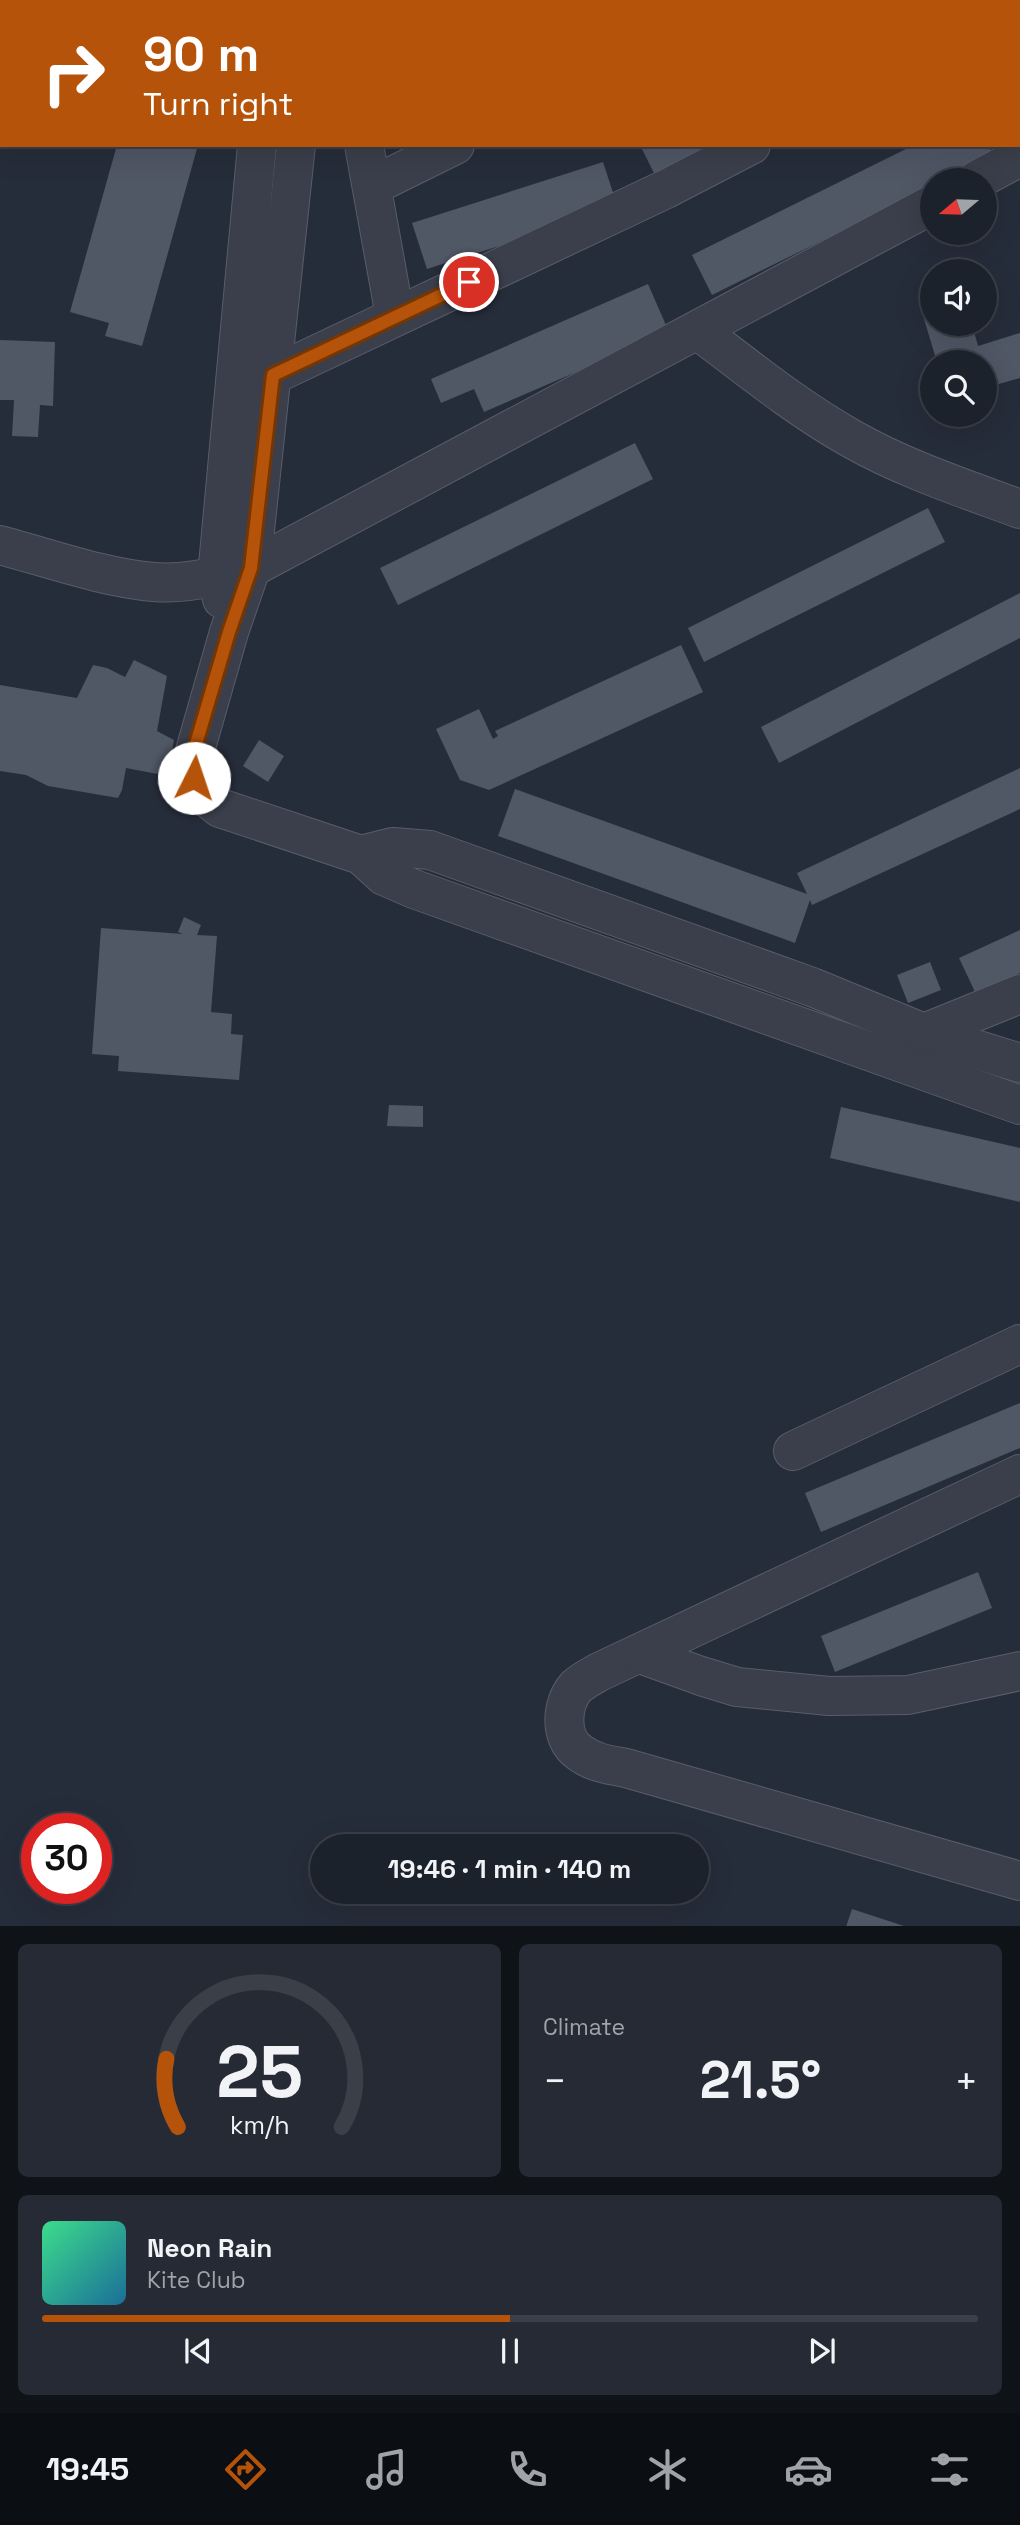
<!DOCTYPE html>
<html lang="en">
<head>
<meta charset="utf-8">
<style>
	:root { --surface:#1c222c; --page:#252a34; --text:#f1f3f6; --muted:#a0a4a9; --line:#3a3f48; --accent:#b45309 }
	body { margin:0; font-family:"Space Grotesk",sans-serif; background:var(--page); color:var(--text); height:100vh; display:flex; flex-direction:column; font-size:26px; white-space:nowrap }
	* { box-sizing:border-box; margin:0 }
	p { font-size:23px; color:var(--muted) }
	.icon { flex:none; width:38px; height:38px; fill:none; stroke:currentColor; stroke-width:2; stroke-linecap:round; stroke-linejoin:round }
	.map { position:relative; height:1926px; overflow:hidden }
	.sheet { display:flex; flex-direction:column; gap:18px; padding:18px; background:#0f1318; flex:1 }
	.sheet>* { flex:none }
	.banner { position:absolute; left:0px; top:0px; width:1020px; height:147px; box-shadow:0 7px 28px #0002,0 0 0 2px var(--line); background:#b45309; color:#fff; overflow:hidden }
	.needle { width:46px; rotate:251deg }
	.controls { position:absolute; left:920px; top:168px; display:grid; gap:14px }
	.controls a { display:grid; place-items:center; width:77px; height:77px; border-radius:50%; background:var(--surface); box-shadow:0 7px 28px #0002,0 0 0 2px var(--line); font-size:35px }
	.speed { position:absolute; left:21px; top:1813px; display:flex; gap:14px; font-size:35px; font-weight:700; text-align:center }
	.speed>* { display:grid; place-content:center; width:91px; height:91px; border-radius:50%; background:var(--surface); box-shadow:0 7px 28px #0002,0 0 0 2px var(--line); line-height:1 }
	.speed .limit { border:10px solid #d22; background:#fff; color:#111 }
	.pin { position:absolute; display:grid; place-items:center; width:60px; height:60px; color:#fff; margin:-30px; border:4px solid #fff; border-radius:50%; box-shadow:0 2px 7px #0007 }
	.me { position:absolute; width:77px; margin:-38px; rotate:4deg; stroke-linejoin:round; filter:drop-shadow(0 0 5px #0008) }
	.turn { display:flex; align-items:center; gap:24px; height:147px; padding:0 28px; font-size:32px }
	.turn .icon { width:91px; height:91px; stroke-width:2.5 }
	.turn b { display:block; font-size:49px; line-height:60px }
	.big { font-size:52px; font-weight:700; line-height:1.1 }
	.sheet .widget { flex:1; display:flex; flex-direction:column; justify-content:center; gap:10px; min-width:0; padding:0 24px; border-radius:10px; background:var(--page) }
	.sheet .dial { align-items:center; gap:0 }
	.dial svg { height:182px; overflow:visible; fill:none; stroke:var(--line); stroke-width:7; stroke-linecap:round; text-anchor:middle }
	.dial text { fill:var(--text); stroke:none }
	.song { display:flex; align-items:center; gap:21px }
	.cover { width:84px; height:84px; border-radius:10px; background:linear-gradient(135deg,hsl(150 70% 55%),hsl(200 70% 35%)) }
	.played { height:7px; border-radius:4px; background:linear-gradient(90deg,var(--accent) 50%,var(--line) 50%) }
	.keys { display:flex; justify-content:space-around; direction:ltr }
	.heat { display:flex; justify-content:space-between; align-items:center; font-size:38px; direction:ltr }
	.sheet .tiles { flex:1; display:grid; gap:18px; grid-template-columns:1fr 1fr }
	.widget:last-child { grid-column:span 2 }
	.trip { position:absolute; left:310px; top:1834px; width:399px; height:70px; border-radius:35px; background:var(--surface); box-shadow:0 7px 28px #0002,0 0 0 2px var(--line); font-weight:700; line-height:70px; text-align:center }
	.dock { display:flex; height:112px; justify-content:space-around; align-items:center; background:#0b0e12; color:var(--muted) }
	.dock .icon { width:49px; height:49px }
	.dock .current { color:var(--accent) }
	.dock b { font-size:32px; color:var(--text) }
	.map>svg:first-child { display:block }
</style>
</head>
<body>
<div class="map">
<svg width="1020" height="1927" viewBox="0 0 1020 1927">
	<rect width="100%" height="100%" fill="#262d3a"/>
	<g fill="#505765">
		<polygon points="117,145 198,145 142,346 105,336 109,323 70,312"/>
		<polygon points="640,145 720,145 656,177"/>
		<polygon points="914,145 988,145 993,156 943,180 933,180 933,186 712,295 692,255"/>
		<polygon points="603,162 618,208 427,269 412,223"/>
		<polygon points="648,284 669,332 484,412 474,389 441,403 431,379"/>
		<polygon points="933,316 933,324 972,324 978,346 1020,333 1020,378 985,388 985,362 937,362 924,319"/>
		<polygon points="0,340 55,342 53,406 40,405 38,437 12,436 14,400 0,400"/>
		<polygon points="635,443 653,479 398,605 380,568"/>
		<polygon points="928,508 945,542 704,662 688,628"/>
		<polygon points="1020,593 1020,638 779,763 761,727"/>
		<polygon points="681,645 703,692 489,790 460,780 436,729 479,709 493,739 498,736 495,731"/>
		<polygon points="134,660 167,676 157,731 174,740 168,776 126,768 122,790 118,798 48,786 26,775 0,771 0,685 77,698 93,665 107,668 125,677"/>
		<polygon points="259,740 284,756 268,782 243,766"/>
		<polygon points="1020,768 1020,809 812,905 810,900 795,943 498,836 515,789 807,894 797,873"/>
		<polygon points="184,917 201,925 197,935 217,936 211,1012 232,1014 231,1034 243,1035 239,1080 118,1071 119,1056 92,1054 101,928 183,934 178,932"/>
		<polygon points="1020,930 1020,973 976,994 959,958"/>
		<polygon points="930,962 941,990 908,1003 897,975"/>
		<polygon points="389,1105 423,1106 423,1127 387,1126"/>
		<polygon points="841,1107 1020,1148 1020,1202 830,1158"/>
		<polygon points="1020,1403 1020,1448 821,1532 805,1493"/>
		<polygon points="978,1572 992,1608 835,1672 821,1636"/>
		<polygon points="852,1909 904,1926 904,1927 846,1927"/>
	</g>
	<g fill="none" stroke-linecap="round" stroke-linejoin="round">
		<g stroke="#585d69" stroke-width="40">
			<g id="minor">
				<polyline points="950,0 950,2"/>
				<polyline points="271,2 271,0"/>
				<polyline points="309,2 309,0"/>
				<polyline points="477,2 481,0"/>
				<polyline points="747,2 750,0"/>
				<polyline points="1018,50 1020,51"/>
				<path d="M296 145 251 568 229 632 191 765C196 785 204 796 220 808L361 855 384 876 414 889 1020 1105"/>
				<polyline points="364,145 395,316"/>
				<polyline points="977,180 1020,157"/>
				<polyline points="372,186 455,145"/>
				<path d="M699 331C749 369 797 408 852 439 905 469 963 488 1020 509"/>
				<polyline points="273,375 666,189 751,145"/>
				<path d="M0 545C49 558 104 578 154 582 187 585 220 575 251 568L933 204"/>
				<polyline points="222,599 217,576 257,145"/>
				<polyline points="361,855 393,847 430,850 812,987 924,1033 1020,1063"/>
				<polyline points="924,1033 1020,994"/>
				<polyline points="793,1451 1020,1344"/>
				<path d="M1020 1474 599 1672C592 1676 582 1681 576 1687 561 1704 559 1738 579 1752 593 1763 610 1765 626 1768L1020 1881"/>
				<polyline points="640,1654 701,1676 737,1687 829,1696 908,1695 1020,1671"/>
			</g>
		</g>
		<use href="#minor" stroke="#3a3f4b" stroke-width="38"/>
	</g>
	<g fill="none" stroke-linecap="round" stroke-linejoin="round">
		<g stroke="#753606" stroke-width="18">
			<polyline id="route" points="194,778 191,765 196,744 229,632 251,568 273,375 469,282"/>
		</g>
		<use href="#route" stroke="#b45309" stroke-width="12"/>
	</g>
</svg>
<div class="controls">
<a><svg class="needle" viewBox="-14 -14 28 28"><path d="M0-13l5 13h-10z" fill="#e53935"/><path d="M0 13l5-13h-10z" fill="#a0a4a9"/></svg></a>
<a><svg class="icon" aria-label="sound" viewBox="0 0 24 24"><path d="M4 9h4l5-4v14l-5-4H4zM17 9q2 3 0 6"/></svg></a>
<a><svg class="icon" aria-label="search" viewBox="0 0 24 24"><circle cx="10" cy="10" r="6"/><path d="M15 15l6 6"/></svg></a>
</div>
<div class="speed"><div class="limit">30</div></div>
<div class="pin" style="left:469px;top:282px;background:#d93025"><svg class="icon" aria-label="arrive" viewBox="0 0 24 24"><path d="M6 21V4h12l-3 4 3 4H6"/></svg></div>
<svg class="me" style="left:194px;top:778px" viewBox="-20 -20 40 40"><circle r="19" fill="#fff"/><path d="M0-13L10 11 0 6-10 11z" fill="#b45309"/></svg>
<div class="trip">19:46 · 1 min · 140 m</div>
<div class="banner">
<div class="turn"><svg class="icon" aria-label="right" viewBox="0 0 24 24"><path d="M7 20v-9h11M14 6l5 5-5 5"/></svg><div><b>90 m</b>Turn right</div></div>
</div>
</div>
<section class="sheet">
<div class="tiles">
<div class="widget dial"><svg viewBox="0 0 100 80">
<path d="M14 69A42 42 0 1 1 86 69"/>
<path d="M14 69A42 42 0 0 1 9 39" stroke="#b45309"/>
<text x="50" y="56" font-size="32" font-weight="700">25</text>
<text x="50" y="72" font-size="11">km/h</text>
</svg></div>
<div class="widget"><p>Climate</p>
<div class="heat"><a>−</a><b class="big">21.5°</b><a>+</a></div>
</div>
<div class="widget">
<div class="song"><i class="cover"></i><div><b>Neon Rain</b><p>Kite Club</p></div></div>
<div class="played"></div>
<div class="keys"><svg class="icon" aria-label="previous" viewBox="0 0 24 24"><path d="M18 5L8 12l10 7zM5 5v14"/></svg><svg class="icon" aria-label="pause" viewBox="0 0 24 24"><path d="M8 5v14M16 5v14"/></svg><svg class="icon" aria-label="next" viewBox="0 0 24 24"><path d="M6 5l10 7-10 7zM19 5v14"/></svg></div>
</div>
</div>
</section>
<nav class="dock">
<b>19:45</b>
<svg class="icon current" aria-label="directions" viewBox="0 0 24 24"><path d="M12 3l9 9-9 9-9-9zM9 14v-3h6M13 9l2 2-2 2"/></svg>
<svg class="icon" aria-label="music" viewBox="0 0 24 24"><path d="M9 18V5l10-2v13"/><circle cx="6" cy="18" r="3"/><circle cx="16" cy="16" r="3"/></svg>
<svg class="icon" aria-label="phone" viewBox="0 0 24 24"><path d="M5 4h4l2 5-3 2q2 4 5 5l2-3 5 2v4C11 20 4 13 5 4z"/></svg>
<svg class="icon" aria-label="climate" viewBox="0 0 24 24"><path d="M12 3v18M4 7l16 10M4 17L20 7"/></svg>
<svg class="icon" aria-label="car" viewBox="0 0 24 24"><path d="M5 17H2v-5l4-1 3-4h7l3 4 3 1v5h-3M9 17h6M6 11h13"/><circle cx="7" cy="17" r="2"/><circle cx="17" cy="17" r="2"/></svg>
<svg class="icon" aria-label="filters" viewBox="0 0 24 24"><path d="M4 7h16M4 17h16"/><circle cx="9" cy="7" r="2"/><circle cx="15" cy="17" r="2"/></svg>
</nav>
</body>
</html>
